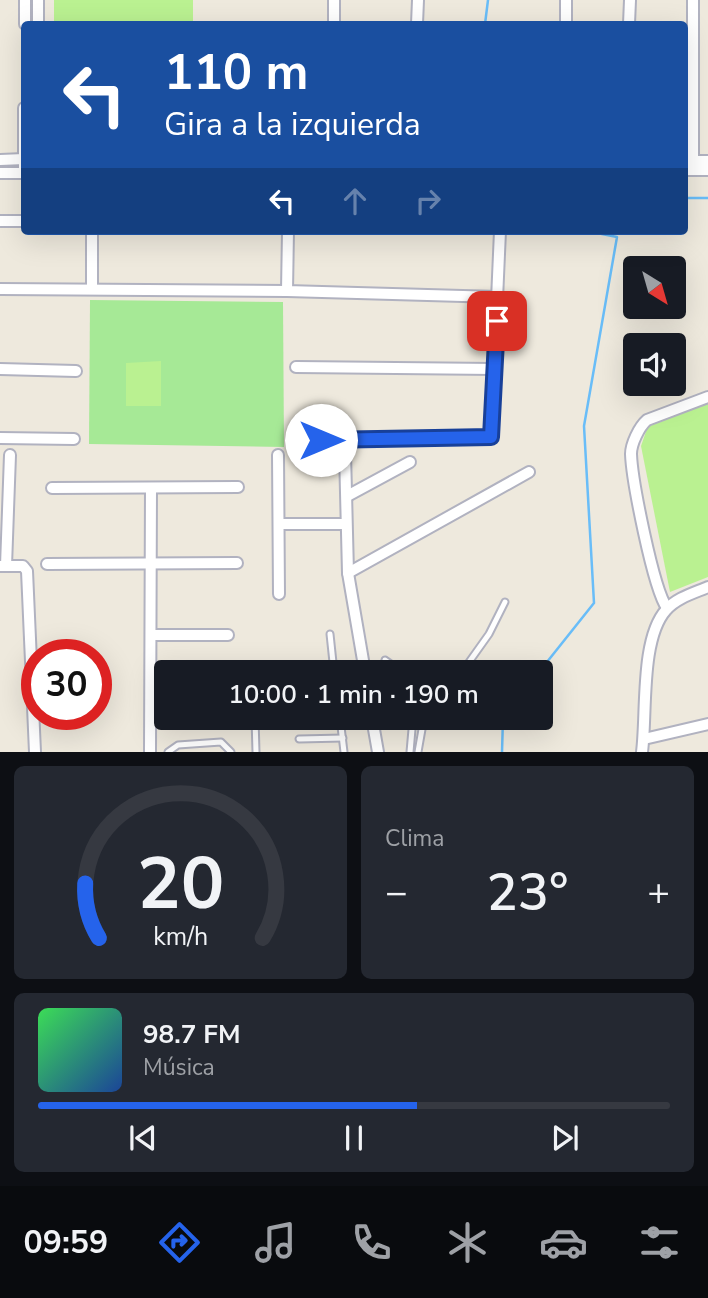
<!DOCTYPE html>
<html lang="es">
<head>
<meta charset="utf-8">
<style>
	:root { --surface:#171b24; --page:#242831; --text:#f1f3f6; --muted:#9ea1a6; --line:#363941; --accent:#2563eb }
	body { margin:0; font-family:"Nunito Sans",sans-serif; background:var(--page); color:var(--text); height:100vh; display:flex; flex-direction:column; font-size:26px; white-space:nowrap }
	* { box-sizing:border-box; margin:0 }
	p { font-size:23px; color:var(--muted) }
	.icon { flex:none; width:38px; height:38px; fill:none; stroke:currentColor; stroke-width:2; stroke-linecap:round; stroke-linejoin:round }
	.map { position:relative; height:752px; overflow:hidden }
	.sheet { display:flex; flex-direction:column; gap:14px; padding:14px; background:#0d0f14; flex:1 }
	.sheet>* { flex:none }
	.banner { position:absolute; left:21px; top:21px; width:667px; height:214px; border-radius:7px; box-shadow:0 7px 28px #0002; background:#1a4fa0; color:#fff; overflow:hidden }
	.needle { width:46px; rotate:143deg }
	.buttons { position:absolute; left:623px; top:256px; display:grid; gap:14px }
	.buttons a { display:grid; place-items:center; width:63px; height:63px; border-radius:7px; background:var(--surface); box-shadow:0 7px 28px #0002; font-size:35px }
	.speed { position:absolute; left:21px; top:639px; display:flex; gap:14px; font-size:35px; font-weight:700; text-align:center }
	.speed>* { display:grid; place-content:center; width:91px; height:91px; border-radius:50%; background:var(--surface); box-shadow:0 7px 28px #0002; line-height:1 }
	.speed .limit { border:10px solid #d22; background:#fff; color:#111 }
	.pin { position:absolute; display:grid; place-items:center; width:60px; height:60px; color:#fff; margin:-30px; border-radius:14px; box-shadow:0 4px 10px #0006 }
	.me { position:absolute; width:77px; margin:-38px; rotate:90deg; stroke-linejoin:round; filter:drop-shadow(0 0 5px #0008) }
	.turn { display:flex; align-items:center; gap:24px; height:147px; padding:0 28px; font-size:32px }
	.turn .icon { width:91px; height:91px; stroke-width:2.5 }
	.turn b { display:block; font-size:49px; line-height:60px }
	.lanes { display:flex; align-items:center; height:66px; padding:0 28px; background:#0003; justify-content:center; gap:35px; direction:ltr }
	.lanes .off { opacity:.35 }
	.big { font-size:52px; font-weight:600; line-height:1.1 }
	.sheet .widget { flex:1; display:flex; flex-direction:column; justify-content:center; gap:10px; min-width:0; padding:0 24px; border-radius:10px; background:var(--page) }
	.sheet .dial { align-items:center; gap:0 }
	.dial svg { height:182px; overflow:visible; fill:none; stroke:var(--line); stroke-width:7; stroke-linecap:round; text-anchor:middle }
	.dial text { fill:var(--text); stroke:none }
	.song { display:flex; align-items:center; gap:21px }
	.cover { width:84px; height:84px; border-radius:10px; background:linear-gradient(135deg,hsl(130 70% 55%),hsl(220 70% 35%)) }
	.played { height:7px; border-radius:4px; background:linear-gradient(90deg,var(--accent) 60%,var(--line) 60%) }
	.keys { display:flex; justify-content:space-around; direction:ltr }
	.heat { display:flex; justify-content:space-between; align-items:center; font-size:38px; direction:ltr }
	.sheet .tiles { flex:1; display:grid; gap:14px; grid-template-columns:1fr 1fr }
	.widget:last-child { grid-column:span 2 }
	.trip { position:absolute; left:154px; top:660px; width:399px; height:70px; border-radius:7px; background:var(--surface); box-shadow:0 7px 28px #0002; font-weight:600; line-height:70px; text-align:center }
	.tab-bar { display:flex; height:112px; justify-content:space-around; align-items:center; background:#090b0e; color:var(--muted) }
	.tab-bar .icon { width:49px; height:49px }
	.tab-bar .on { color:var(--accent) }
	.tab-bar b { font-size:32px; color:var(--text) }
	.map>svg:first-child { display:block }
</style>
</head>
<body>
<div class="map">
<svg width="708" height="752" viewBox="0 0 708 752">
	<rect width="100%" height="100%" fill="#eee9dd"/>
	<polygon fill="#a6e996" points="90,300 283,302 284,447 89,444"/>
	<g fill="#baf191">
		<rect x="54" y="0" width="139" height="24"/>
		<polygon points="161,361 161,406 126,406 126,363"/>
		<polygon points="708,399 708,577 670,592 641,446 650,420"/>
	</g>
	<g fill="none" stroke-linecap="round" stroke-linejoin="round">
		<g stroke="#69bdf8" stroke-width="2.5">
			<polyline points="485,24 488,0"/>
			<polyline points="684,198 708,198"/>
			<polyline points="539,672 594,603 584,426 617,237 587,231"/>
			<polyline points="502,752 503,718"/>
		</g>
		<g stroke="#b1b2c0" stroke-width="9">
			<g id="lane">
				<polyline points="330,634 334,672"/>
				<polyline points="383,672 385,660 402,672"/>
				<polyline points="462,672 489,634 505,602"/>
				<polyline points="255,718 256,752"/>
				<polyline points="340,718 344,752"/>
				<polyline points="388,718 389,724"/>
				<polyline points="299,739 343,738"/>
				<polyline points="168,752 178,745 221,742 231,752"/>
				<polyline points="410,752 413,718"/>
				<polyline points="418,752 424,718"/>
			</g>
		</g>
		<g stroke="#b1b2c0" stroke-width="14">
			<g id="street">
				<polyline points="25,24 25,0"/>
				<polyline points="38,24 38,0"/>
				<polyline points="334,24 334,0"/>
				<polyline points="417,24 418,0"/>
				<polyline points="566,24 566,0"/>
				<polyline points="629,24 630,0"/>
				<polyline points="0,160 24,159"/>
				<polyline points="684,161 708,161"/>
				<polyline points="684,170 708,170"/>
				<polyline points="693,170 693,0"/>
				<polyline points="0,173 24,173"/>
				<polyline points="24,173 24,108"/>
				<polyline points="0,221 24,221"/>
				<polyline points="92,231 92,289"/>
				<polyline points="288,231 287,291 498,297"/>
				<polyline points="0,289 287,291"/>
				<polyline points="296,367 495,369"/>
				<polyline points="0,369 76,371"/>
				<polyline points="0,438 74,439"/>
				<polyline points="294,440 491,437 500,231"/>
				<polyline points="345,452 348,573 365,672"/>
				<polyline points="278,455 279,594"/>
				<polyline points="52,488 238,487"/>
				<polyline points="349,495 410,462"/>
				<polyline points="279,524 345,524"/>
				<polyline points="47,564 237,563"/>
				<polyline points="0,566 23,566 27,571 35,752"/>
				<polyline points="6,566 10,455"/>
				<polyline points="348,573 529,472"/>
				<path d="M667 608C653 588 632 480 631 454 631 444 639 427 647 420L708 397"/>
				<polyline points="151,635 228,635"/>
				<polyline points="151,709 166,709"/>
				<polyline points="372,718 378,752"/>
				<polyline points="644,739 708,724"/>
				<polyline points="150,752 151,489"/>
				<path d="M642 752C647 714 640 639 666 610 676 598 694 593 708 587"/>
			</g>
		</g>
		<use href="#lane" stroke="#fff" stroke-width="5"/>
		<use href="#street" stroke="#fff" stroke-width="10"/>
	</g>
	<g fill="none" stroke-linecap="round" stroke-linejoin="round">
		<g stroke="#184099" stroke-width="18">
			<polyline id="route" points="321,440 491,437 497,321"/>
		</g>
		<use href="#route" stroke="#2563eb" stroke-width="12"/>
	</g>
</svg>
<div class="buttons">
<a><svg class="needle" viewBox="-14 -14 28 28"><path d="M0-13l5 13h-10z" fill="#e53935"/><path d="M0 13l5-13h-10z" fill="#9ea1a6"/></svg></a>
<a><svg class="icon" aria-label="sound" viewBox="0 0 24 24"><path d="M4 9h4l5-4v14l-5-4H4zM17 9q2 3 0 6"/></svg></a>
</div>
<div class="speed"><div class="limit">30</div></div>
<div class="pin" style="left:497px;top:321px;background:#d93025"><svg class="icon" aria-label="arrive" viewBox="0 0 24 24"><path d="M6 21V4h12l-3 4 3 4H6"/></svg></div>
<svg class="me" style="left:321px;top:440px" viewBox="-20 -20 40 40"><circle r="19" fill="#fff"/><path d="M0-13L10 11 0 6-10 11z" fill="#2563eb"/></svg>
<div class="trip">10:00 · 1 min · 190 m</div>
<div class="banner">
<div class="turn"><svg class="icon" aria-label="left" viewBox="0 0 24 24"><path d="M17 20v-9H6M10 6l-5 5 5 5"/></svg><div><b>110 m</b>Gira a la izquierda</div></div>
<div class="lanes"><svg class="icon" aria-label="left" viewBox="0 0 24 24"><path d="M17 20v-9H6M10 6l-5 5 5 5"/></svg><svg class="icon off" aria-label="ahead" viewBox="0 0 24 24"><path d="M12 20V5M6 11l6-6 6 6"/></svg><svg class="icon off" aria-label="right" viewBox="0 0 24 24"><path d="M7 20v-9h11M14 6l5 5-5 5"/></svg></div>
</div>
</div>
<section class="sheet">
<div class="tiles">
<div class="widget dial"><svg viewBox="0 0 100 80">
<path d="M14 69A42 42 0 1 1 86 69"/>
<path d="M14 69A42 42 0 0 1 8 45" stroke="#2563eb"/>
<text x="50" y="56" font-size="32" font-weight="700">20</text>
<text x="50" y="72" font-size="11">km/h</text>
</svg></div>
<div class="widget"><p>Clima</p>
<div class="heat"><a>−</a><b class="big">23°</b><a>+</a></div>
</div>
<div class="widget">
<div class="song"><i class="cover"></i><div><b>98.7 FM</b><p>Música</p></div></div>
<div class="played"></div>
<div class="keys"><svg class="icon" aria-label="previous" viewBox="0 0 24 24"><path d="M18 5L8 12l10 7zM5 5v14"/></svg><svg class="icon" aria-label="pause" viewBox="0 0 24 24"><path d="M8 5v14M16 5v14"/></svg><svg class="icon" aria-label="next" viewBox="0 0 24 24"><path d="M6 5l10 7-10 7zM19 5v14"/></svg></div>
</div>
</div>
</section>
<nav class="tab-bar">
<b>09:59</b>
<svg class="icon on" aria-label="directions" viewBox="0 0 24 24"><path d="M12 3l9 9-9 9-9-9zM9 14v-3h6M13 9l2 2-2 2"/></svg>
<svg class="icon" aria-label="music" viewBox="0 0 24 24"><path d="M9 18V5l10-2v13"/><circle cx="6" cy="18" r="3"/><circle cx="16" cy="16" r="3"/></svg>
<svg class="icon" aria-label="phone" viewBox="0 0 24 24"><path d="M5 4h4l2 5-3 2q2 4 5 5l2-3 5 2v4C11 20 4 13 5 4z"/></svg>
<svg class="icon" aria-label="climate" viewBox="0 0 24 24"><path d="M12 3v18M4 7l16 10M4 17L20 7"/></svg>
<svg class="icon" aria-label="car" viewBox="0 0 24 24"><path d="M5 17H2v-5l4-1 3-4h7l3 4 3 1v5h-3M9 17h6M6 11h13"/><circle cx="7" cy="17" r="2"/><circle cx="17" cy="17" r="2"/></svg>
<svg class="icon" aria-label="filters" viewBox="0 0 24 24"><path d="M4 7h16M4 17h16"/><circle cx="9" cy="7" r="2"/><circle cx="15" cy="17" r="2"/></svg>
</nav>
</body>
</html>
